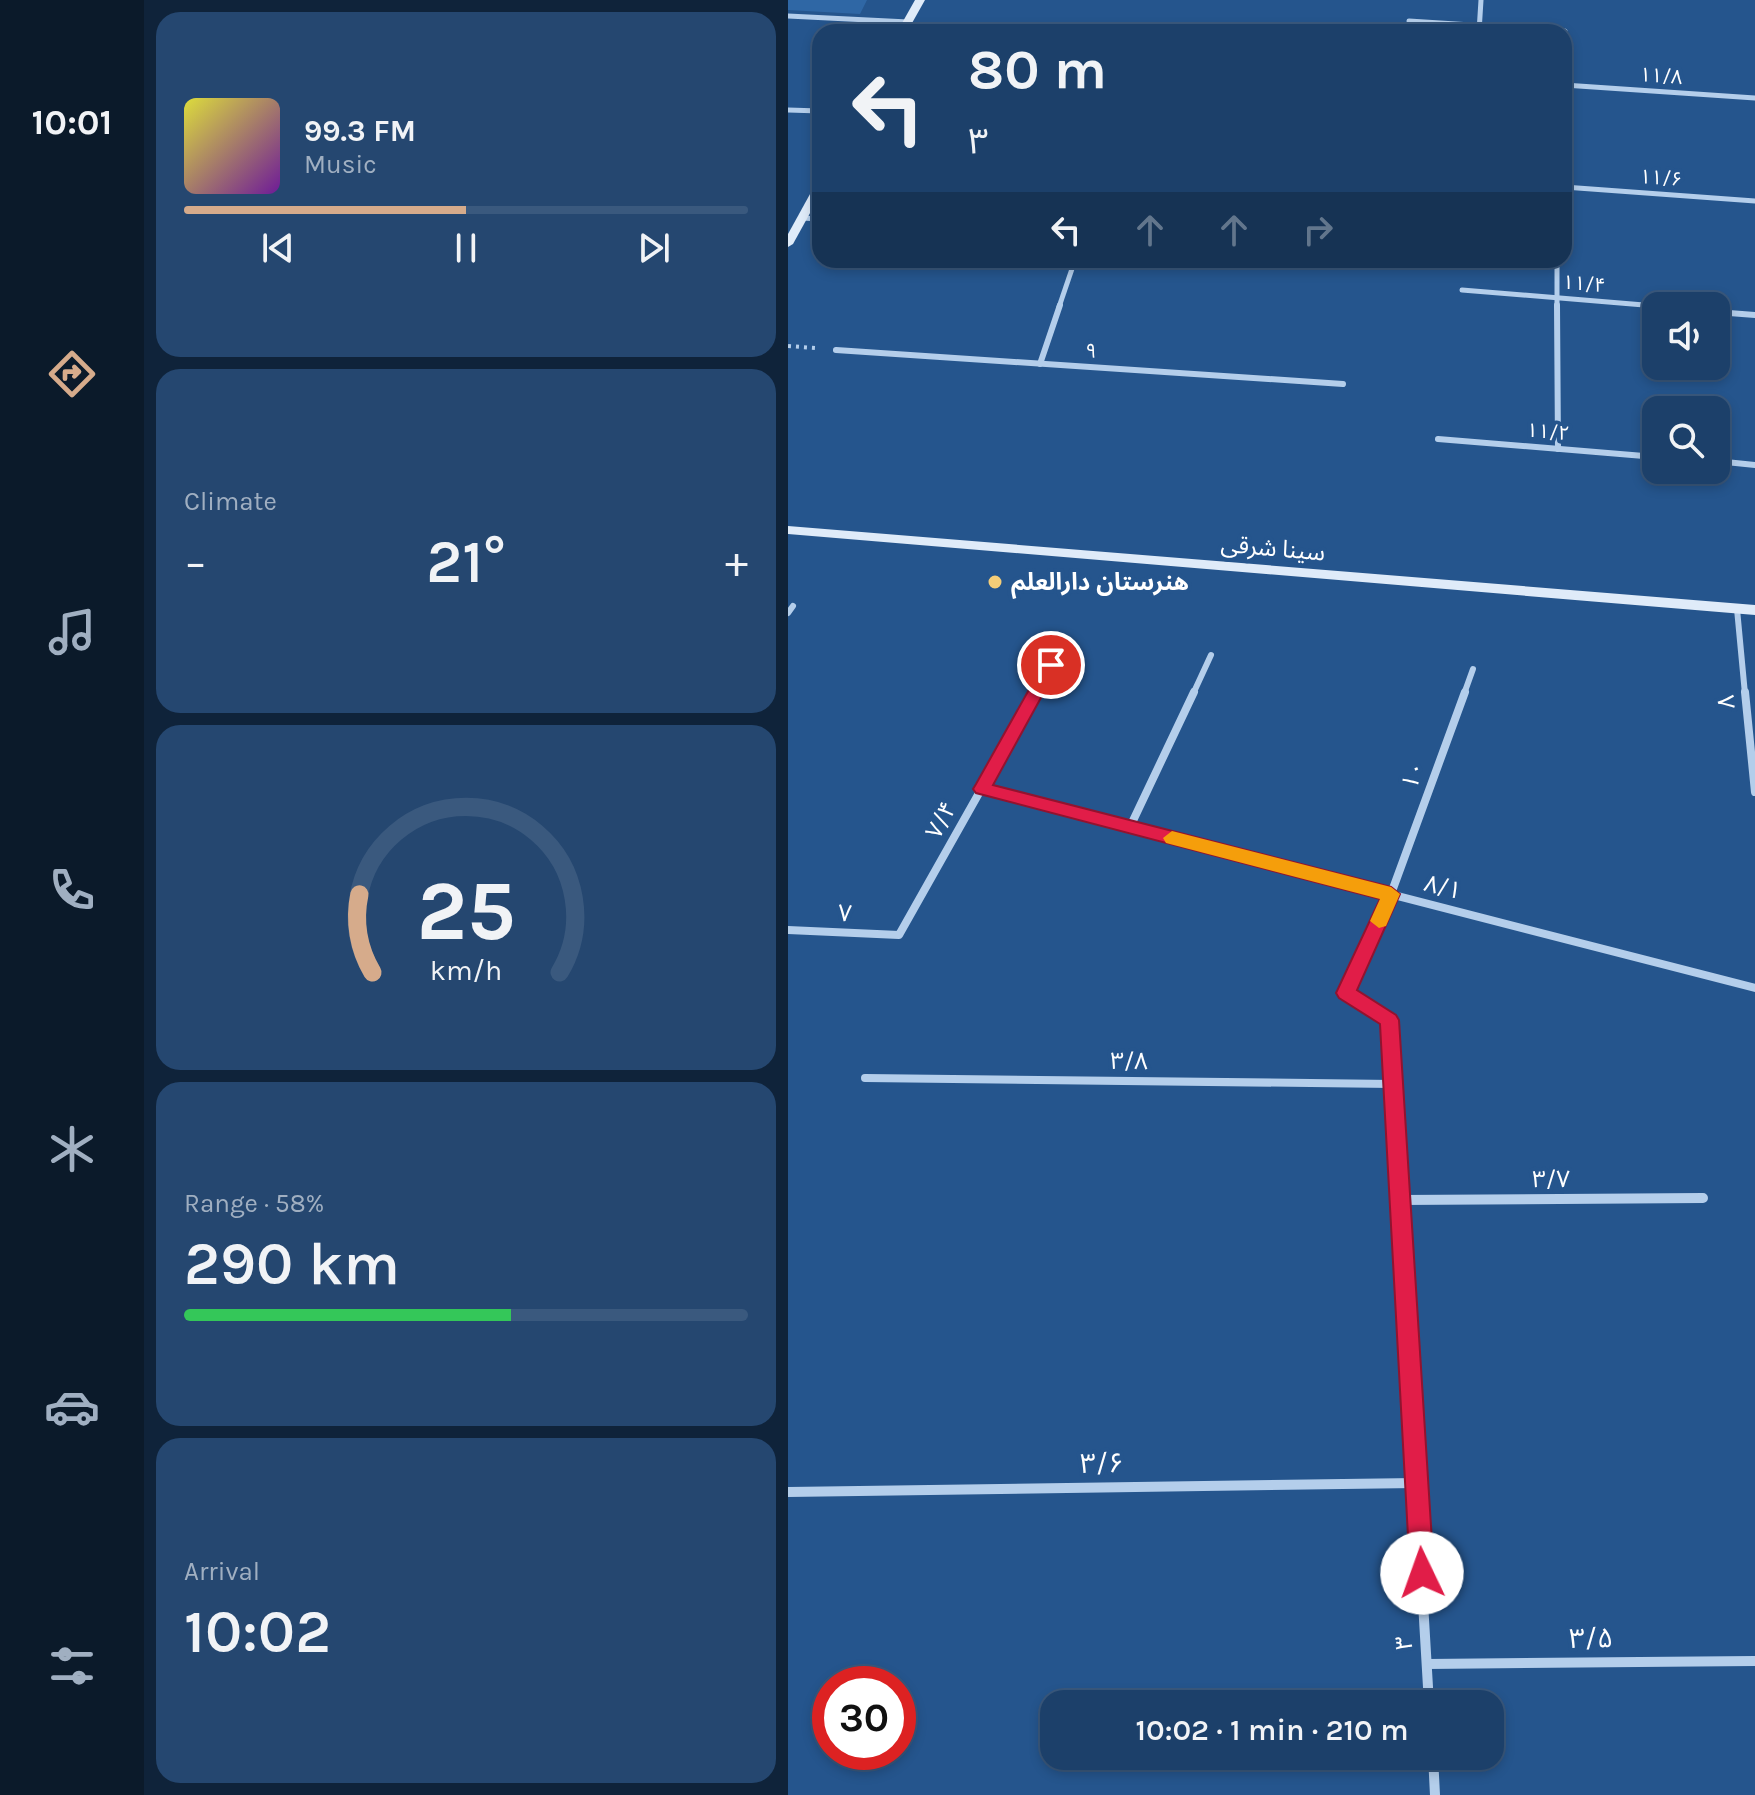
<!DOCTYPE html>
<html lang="en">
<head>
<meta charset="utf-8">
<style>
	:root { --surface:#1c406a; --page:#254770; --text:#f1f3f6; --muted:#a0afc1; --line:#3a597e; --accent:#d6ab8b }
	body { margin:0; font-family:Karla,"Noto Sans Arabic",sans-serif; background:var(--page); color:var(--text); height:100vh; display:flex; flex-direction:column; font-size:30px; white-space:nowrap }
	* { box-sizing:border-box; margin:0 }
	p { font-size:26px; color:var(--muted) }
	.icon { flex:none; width:44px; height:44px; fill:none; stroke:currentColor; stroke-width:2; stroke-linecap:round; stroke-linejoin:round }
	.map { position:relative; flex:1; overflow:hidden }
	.panel { display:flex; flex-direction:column; gap:12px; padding:12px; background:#0f233a; width:644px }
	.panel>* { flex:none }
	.top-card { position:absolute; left:24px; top:24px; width:760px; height:244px; border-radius:24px; box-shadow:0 4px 12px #0003,0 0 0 2px var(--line); background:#1c406a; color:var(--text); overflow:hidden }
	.buttons { position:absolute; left:854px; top:292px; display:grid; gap:16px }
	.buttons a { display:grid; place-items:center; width:88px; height:88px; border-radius:16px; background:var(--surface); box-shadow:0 4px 12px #0003,0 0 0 2px var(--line); font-size:40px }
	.speed { position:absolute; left:24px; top:1666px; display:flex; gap:16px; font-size:40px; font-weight:700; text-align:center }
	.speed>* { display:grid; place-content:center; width:104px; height:104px; border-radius:50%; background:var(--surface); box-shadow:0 4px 12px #0003,0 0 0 2px var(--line); line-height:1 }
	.speed .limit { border:12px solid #d22; background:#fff; color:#111 }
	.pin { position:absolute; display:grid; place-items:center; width:68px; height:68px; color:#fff; margin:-34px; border:4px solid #fff; border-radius:50%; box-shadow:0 2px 8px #0007 }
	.me { position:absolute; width:88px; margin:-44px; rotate:357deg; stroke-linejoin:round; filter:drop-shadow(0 0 6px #0008) }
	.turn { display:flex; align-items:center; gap:28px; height:168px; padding:0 24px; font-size:36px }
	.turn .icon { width:104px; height:104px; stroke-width:2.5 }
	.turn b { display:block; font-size:56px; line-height:68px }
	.lanes { display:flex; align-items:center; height:76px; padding:0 24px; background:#0003; justify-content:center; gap:40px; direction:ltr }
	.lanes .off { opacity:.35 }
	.big { font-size:60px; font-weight:600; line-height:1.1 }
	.panel .tile { flex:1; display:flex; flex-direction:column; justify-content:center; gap:12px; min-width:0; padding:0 28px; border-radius:24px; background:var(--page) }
	.panel .dial { align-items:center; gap:0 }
	.dial svg { height:208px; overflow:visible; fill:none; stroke:var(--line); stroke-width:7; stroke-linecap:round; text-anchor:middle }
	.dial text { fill:var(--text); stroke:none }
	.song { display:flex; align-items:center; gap:24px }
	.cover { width:96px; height:96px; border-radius:12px; background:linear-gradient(135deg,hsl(60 70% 55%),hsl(280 70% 35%)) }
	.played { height:8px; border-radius:4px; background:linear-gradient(90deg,var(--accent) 50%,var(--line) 50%) }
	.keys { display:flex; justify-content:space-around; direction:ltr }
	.heat { display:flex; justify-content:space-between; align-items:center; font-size:44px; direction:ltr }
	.charge { height:12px; border-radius:6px; background:linear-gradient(90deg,#34c759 58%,var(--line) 0) }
	.trip { position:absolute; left:252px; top:1690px; width:464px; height:80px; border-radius:24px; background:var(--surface); box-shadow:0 4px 12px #0003,0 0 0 2px var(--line); font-weight:600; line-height:80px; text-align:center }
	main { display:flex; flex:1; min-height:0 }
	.tabs { display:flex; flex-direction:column; width:144px; justify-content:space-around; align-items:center; background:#0b1a2a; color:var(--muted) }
	.tabs .icon { width:56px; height:56px }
	.tabs .current { color:var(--accent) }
	.tabs b { font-size:36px; color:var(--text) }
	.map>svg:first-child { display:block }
</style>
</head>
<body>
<main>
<nav class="tabs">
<b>10:01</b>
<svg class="icon current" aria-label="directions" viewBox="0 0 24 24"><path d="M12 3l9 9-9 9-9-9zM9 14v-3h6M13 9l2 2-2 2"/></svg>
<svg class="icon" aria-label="music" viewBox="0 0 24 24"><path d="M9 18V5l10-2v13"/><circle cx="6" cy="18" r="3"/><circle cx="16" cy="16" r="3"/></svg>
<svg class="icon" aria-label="phone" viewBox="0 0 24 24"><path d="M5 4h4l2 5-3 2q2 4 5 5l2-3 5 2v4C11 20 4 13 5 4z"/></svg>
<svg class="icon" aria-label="climate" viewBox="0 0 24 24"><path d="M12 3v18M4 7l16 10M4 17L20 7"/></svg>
<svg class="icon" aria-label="car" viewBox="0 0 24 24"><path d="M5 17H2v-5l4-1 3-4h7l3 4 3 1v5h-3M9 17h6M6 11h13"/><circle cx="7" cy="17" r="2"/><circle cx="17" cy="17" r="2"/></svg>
<svg class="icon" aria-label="filters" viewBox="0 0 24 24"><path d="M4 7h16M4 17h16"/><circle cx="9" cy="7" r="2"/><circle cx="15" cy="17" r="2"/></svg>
</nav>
<section class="panel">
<div class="tile">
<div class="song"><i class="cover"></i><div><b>99.3 FM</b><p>Music</p></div></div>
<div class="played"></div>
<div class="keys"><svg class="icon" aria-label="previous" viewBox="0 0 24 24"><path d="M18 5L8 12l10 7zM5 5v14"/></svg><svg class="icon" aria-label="pause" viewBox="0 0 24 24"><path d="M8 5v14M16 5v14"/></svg><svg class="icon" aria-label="next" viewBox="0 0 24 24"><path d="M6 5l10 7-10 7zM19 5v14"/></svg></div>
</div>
<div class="tile"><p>Climate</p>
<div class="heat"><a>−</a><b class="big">21°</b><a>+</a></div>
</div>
<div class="tile dial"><svg viewBox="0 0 100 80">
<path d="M14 69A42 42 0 1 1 86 69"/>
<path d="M14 69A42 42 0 0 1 9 39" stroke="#d6ab8b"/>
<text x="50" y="56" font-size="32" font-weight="700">25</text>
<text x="50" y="72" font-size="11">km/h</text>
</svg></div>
<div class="tile"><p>Range · 58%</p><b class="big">290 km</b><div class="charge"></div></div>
<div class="tile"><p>Arrival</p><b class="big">10:02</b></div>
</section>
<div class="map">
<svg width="967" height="1795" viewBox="0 0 967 1795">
	<rect width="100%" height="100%" fill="#25558d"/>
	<polygon fill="#2f67a5" points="0,0 79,0 72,14 0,10"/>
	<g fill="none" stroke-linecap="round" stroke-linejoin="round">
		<polyline stroke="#b4ceeb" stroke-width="3" stroke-dasharray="3 4" stroke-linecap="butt" points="146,30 188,32"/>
		<polyline stroke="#b4ceeb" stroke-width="4" stroke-dasharray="3 5" stroke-linecap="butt" points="0,346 27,348"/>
		<g stroke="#b4ceeb" stroke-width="5">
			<polyline points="0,16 120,22"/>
			<polyline points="621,21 777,31"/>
			<polyline points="691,32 693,0"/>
			<polyline points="776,85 967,98"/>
			<polyline points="0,110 32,111"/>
			<polyline points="776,187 967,201"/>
			<polyline points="14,218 32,219"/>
			<polyline points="769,260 769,307"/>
			<polyline points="674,290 868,306"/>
			<polyline points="271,307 287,260"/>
		</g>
		<g stroke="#b4ceeb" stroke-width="6">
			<polyline points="769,305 770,449"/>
			<polyline points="859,305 868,306"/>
			<polyline points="928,312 967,315"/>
			<polyline points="48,350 555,384"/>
			<polyline points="252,364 272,305"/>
			<polyline points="650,439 868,457"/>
			<polyline points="928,461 967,465"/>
			<polyline points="949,609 957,694"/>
			<polyline points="0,613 5,606"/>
			<polyline points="247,694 277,641"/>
			<polyline points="405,694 423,655"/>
			<polyline points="676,694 685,669"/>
		</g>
		<g stroke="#b4ceeb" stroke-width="8">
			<polyline points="957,692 967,792"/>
			<polyline points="194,789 967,988"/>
			<polyline points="342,827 406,692"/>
			<polyline points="0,930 111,935 248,692"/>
			<polyline points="77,1078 605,1084"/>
			<polyline points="610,1181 601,1020 558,993 603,894 677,692"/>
		</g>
		<g stroke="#b4ceeb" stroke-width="10">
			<polyline points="610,1179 641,1704"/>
			<polyline points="612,1200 915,1198"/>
			<polyline points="0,1492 628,1483"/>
			<polyline points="639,1664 967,1661"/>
			<polyline points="645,1756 647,1795"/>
		</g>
		<g fill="#dfebf9" fill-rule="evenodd">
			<polygon points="127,0 137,0 119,32 109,32"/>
			<polygon points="32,182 32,195 5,244 0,247 0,234 27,185"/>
			<polygon points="0,526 967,605 967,615 0,534"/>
		</g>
	</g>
	<polygon fill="#e11d48" stroke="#92132f" stroke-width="2" points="263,659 271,665 205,785 603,887 612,894 569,990 608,1015 611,1020 646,1573 642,1582 634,1585 625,1582 622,1573 592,1024 551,998 548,993 592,899 188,793 185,789 188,784 257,661"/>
	<polygon fill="#f59e0b" points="384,831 603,887 612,894 598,926 591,928 582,921 592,899 378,843 375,838"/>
	<circle fill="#f5ce78" stroke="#25558d" stroke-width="3" cx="207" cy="582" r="8"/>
	<g text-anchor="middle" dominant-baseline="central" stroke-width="8" stroke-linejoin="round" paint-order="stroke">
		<g font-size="20" fill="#fff" stroke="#25558d">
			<text transform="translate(873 76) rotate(4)">۱۱/۸</text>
			<text transform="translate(873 178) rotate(4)">۱۱/۶</text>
			<text transform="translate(796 284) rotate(5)">۱۱/۴</text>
			<text transform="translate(303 351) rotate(4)">۹</text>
			<text transform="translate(760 432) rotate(5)">۱۱/۲</text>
		</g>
		<g font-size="24" fill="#fff" stroke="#25558d">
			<text transform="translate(485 548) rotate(5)">سینا شرقی</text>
			<text transform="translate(938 702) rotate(-96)">۸</text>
			<text transform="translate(625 775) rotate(-70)">۱۰</text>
			<text transform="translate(153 820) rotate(-61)">۷/۴</text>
			<text transform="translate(655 887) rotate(14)">۸/۱</text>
			<text transform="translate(57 913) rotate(3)">۷</text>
			<text transform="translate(341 1061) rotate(1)">۳/۸</text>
			<text x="763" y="1179">۳/۷</text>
			<text transform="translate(616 1643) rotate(-93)">۳</text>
		</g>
		<g font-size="24" font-weight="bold" fill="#fff" stroke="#25558d" text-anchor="start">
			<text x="223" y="582">هنرستان دارالعلم</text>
		</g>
		<g font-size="28" fill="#fff" stroke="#25558d">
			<text transform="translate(314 1463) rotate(-1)">۳/۶</text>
			<text transform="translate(803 1638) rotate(-1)">۳/۵</text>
		</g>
	</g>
</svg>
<div class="buttons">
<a><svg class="icon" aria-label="sound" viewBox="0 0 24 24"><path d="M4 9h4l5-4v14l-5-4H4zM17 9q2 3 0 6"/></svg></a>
<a><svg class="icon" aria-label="search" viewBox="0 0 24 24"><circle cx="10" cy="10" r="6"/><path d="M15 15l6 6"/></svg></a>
</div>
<div class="speed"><div class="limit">30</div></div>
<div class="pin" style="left:263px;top:665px;background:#d93025"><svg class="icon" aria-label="arrive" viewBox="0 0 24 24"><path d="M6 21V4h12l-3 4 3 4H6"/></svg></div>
<svg class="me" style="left:634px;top:1573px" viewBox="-20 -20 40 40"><circle r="19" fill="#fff"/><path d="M0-13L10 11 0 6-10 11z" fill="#e11d48"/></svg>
<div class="trip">10:02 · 1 min · 210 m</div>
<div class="top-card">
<div class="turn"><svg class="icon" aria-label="left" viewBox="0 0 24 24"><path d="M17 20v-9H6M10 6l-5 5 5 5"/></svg><div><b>80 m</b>۳</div></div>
<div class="lanes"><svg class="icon" aria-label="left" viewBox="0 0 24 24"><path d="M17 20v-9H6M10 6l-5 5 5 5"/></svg><svg class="icon off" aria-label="ahead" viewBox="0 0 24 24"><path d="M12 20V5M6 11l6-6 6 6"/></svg><svg class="icon off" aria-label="ahead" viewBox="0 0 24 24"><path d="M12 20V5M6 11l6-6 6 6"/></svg><svg class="icon off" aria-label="right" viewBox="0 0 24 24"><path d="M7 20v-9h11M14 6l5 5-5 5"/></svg></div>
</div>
</div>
</main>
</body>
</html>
